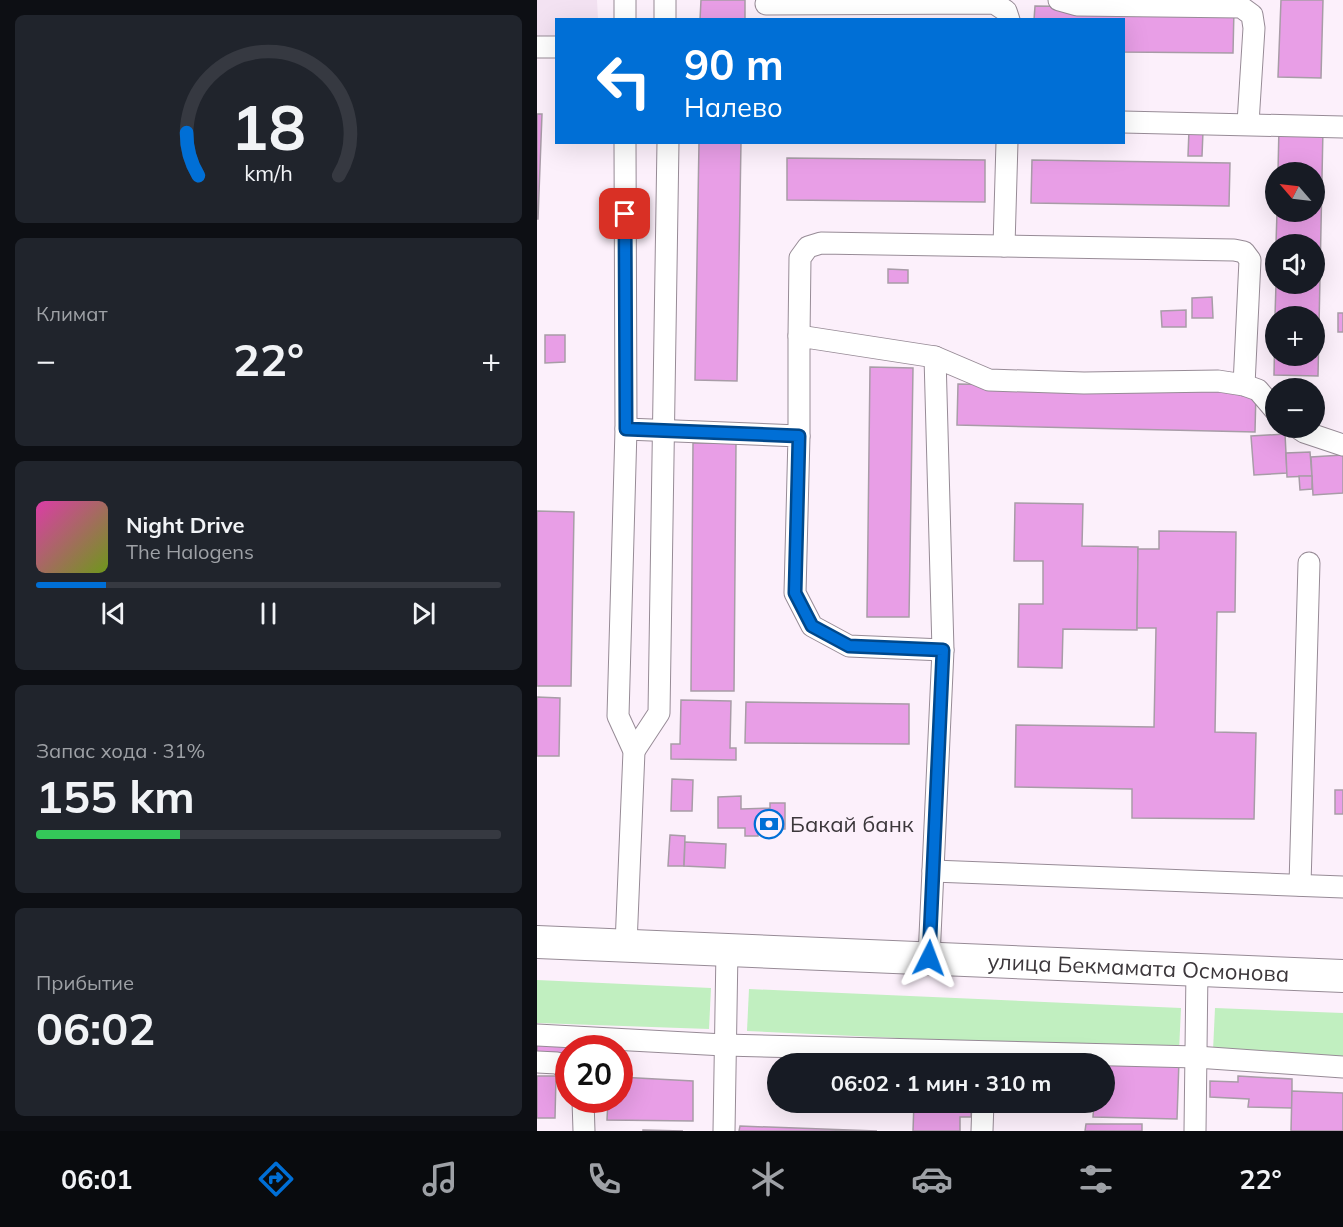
<!DOCTYPE html>
<html lang="ru">
<head>
<meta charset="utf-8">
<style>
	:root { --surface:#171b24; --page:#20242c; --text:#f1f3f6; --muted:#9ea1a6; --line:#363941; --accent:#006fd6 }
	body { margin:0; font-family:Mulish,sans-serif; background:var(--page); color:var(--text); height:100vh; display:flex; flex-direction:column; font-size:22px; white-space:nowrap }
	* { box-sizing:border-box; margin:0 }
	p { font-size:20px; color:var(--muted) }
	.icon { flex:none; width:33px; height:33px; fill:none; stroke:currentColor; stroke-width:2; stroke-linecap:round; stroke-linejoin:round }
	.map { position:relative; flex:1; overflow:hidden }
	.drawer { display:flex; flex-direction:column; gap:15px; padding:15px; background:#0d0f14; width:537px }
	.drawer>* { flex:none }
	.hud { position:absolute; left:18px; top:18px; width:570px; height:126px; border-radius:0px; box-shadow:0 6px 24px #0002; background:#006fd6; color:#fff; overflow:hidden }
	.needle { width:39px; rotate:298deg }
	.controls { position:absolute; left:728px; top:162px; display:grid; gap:12px }
	.controls a { display:grid; place-items:center; width:60px; height:60px; border-radius:50%; background:var(--surface); box-shadow:0 6px 24px #0002; font-size:30px }
	.speed { position:absolute; left:18px; top:1035px; display:flex; gap:12px; font-size:30px; font-weight:700; text-align:center }
	.speed>* { display:grid; place-content:center; width:78px; height:78px; border-radius:50%; background:var(--surface); box-shadow:0 6px 24px #0002; line-height:1 }
	.speed .limit { border:9px solid #d22; background:#fff; color:#111 }
	.pin { position:absolute; display:grid; place-items:center; width:51px; height:51px; color:#fff; margin:-26px; border-radius:12px; box-shadow:0 3px 9px #0006 }
	.me { position:absolute; width:66px; margin:-33px; rotate:3deg; stroke-linejoin:round; filter:drop-shadow(0 0 4px #0008) }
	.turn { display:flex; align-items:center; gap:21px; height:126px; padding:0 30px; font-size:27px }
	.turn .icon { width:78px; height:78px; stroke-width:2.5 }
	.turn b { display:block; font-size:42px; line-height:51px }
	.big { font-size:45px; font-weight:700; line-height:1.1 }
	.drawer .widget { flex:1; display:flex; flex-direction:column; justify-content:center; gap:9px; min-width:0; padding:0 21px; border-radius:9px; background:var(--page) }
	.drawer .dial { align-items:center; gap:0 }
	.dial svg { height:156px; overflow:visible; fill:none; stroke:var(--line); stroke-width:7; stroke-linecap:round; text-anchor:middle }
	.dial text { fill:var(--text); stroke:none }
	.song { display:flex; align-items:center; gap:18px }
	.cover { width:72px; height:72px; border-radius:9px; background:linear-gradient(135deg,hsl(320 70% 55%),hsl(80 70% 35%)) }
	.played { height:6px; border-radius:3px; background:linear-gradient(90deg,var(--accent) 15%,var(--line) 15%) }
	.keys { display:flex; justify-content:space-around; direction:ltr }
	.heat { display:flex; justify-content:space-between; align-items:center; font-size:33px; direction:ltr }
	.charge { height:9px; border-radius:4px; background:linear-gradient(90deg,#34c759 31%,var(--line) 0) }
	.trip { position:absolute; left:230px; top:1053px; width:348px; height:60px; border-radius:30px; background:var(--surface); box-shadow:0 6px 24px #0002; font-weight:700; line-height:60px; text-align:center }
	.dock { display:flex; height:96px; justify-content:space-around; align-items:center; background:#090b0e; color:var(--muted) }
	.dock .icon { width:42px; height:42px }
	.dock .selected { color:var(--accent) }
	.dock b { font-size:27px; color:var(--text) }
	main { display:flex; flex:1; min-height:0 }
	.map>svg:first-child { display:block }
</style>
</head>
<body>
<main>
<section class="drawer">
<div class="widget dial"><svg viewBox="0 0 100 80">
<path d="M14 69A42 42 0 1 1 86 69"/>
<path d="M14 69A42 42 0 0 1 8 47" stroke="#006fd6"/>
<text x="50" y="56" font-size="32" font-weight="700">18</text>
<text x="50" y="72" font-size="11">km/h</text>
</svg></div>
<div class="widget"><p>Климат</p>
<div class="heat"><a>−</a><b class="big">22°</b><a>+</a></div>
</div>
<div class="widget">
<div class="song"><i class="cover"></i><div><b>Night Drive</b><p>The Halogens</p></div></div>
<div class="played"></div>
<div class="keys"><svg class="icon" aria-label="previous" viewBox="0 0 24 24"><path d="M18 5L8 12l10 7zM5 5v14"/></svg><svg class="icon" aria-label="pause" viewBox="0 0 24 24"><path d="M8 5v14M16 5v14"/></svg><svg class="icon" aria-label="next" viewBox="0 0 24 24"><path d="M6 5l10 7-10 7zM19 5v14"/></svg></div>
</div>
<div class="widget"><p>Запас хода · 31%</p><b class="big">155 km</b><div class="charge"></div></div>
<div class="widget"><p>Прибытие</p><b class="big">06:02</b></div>
</section>
<div class="map">
<svg width="806" height="1131" viewBox="0 0 806 1131">
	<rect width="100%" height="100%" fill="#fcf0fb"/>
	<polygon fill="#f3e2f2" points="0,0 60,0 61,19 20,20 19,37 0,36"/>
	<g fill="#c1efc0">
		<polygon points="0,980 174,988 172,1029 0,1023"/>
		<polygon points="212,989 644,1008 642,1051 210,1031"/>
		<polygon points="678,1008 806,1013 806,1056 676,1051"/>
	</g>
	<g fill="#e89ee6" stroke="#a89ca7" stroke-width="1.5">
		<polygon points="164,0 208,0 208,20 163,20"/>
		<polygon points="744,0 786,0 784,78 741,77"/>
		<polygon points="498,6 697,9 696,53 586,52 586,20 497,20"/>
		<polygon points="0,114 5,114 1,219 0,219"/>
		<polygon points="742,127 786,128 781,376 737,375 738,323 738,356 777,356 777,316 738,316 739,284 777,284 777,244 739,244 740,212 777,212 777,172 741,172"/>
		<polygon points="652,130 666,131 665,156 651,156"/>
		<polygon points="162,142 204,142 200,381 158,380"/>
		<polygon points="250,158 448,160 448,202 250,200"/>
		<polygon points="495,160 693,163 692,206 494,203"/>
		<polygon points="351,269 371,270 371,283 351,283"/>
		<polygon points="675,297 676,318 655,318 655,298"/>
		<polygon points="649,310 649,327 625,327 624,311"/>
		<rect x="801" y="313" width="5" height="19"/>
		<polygon points="8,335 28,335 28,362 8,363"/>
		<polygon points="333,367 376,368 372,617 330,617"/>
		<polygon points="421,384 719,390 718,432 420,425"/>
		<polygon points="748,434 750,473 717,475 714,436"/>
		<polygon points="156,443 199,443 197,691 154,691"/>
		<polygon points="773,452 775,476 750,477 749,453"/>
		<polygon points="806,455 806,493 776,495 774,457"/>
		<polygon points="762,476 775,476 775,489 763,490"/>
		<polygon points="478,503 546,504 545,546 601,547 600,630 526,629 525,668 481,667 482,604 506,604 506,561 477,561"/>
		<polygon points="0,511 37,512 34,686 0,686"/>
		<polygon points="622,531 699,532 698,612 680,612 678,732 719,733 717,819 595,818 595,789 478,787 479,725 617,727 619,628 600,628 601,549 622,549"/>
		<polygon points="0,697 23,698 22,756 0,756"/>
		<polygon points="144,700 194,701 193,748 199,748 199,760 134,759 134,744 143,744"/>
		<polygon points="209,702 372,704 372,744 208,743"/>
		<polygon points="135,779 156,780 155,811 134,811"/>
		<rect x="798" y="790" width="8" height="24"/>
		<polygon points="204,796 204,809 233,808 233,803 248,803 248,829 221,829 221,836 208,836 208,828 181,828 181,797"/>
		<polygon points="133,835 148,836 147,866 131,866"/>
		<polygon points="148,842 189,844 188,868 147,866"/>
		<polygon points="0,1038 36,1040 35,1048 32,1048 32,1053 0,1052"/>
		<polygon points="642,1060 640,1119 556,1117 557,1102 567,1102 567,1064"/>
		<polygon points="0,1076 19,1076 18,1118 0,1118"/>
		<polygon points="701,1076 755,1079 755,1108 711,1107 712,1099 673,1097 673,1081 701,1082"/>
		<polygon points="82,1077 156,1081 156,1121 70,1120 71,1100 82,1100"/>
		<polygon points="755,1091 806,1093 806,1131 754,1131"/>
		<polygon points="377,1102 434,1102 434,1117 423,1117 423,1131 376,1131"/>
		<polygon points="549,1124 605,1124 605,1131 548,1131"/>
		<polygon points="203,1126 340,1131 202,1131"/>
		<polygon points="106,1130 146,1131 106,1131"/>
	</g>
	<g fill="none" stroke-linecap="round" stroke-linejoin="round">
		<g stroke="#978b96" stroke-width="23">
			<g id="minor">
				<polyline points="128,0 128,20"/>
				<polyline points="522,0 540,5 704,7 715,15 717,28 711,123"/>
				<polyline points="229,4 457,3 469,11 472,20"/>
				<polyline points="88,20 88,0"/>
				<polyline points="0,47 20,47"/>
				<polyline points="586,122 806,127"/>
				<polyline points="88,142 89,429 81,716 97,751 89,945"/>
				<polyline points="467,246 470,142"/>
				<polyline points="262,336 263,258 271,247 284,243 697,250 707,252 713,260 707,385"/>
				<polyline points="761,428 767,432 806,445"/>
				<polyline points="89,429 262,436 258,593 275,626 312,646 406,650"/>
				<polyline points="262,436 262,336 398,357"/>
				<polyline points="97,751 122,713 131,142"/>
				<polyline points="396,871 806,887"/>
				<polyline points="763,885 772,563"/>
				<polyline points="392,958 406,650 398,357 452,380 547,383 681,381 707,385 721,390 738,410"/>
				<polyline points="0,1035 187,1045 659,1057 806,1067"/>
				<polyline points="0,1062 20,1063 32,1070"/>
				<polyline points="46,1100 47,1131"/>
				<polyline points="187,1131 190,950"/>
				<polyline points="445,1131 446,1102"/>
				<polyline points="658,1131 660,969"/>
			</g>
		</g>
		<g stroke="#978b96" stroke-width="34">
			<g id="highway">
				<path id="s1" d="M0 942 806 976"/>
			</g>
		</g>
		<use href="#minor" stroke="#fff" stroke-width="21"/>
		<use href="#highway" stroke="#fff" stroke-width="32"/>
	</g>
	<g fill="none" stroke-linecap="round" stroke-linejoin="round">
		<g stroke="#00488b" stroke-width="15">
			<polyline id="route" points="88,214 89,429 262,436 258,593 275,626 312,646 406,650 392,958"/>
		</g>
		<use href="#route" stroke="#006fd6" stroke-width="10"/>
	</g>
	<defs>
		<g id="bank-ring" transform="scale(1.5)"><circle r="9.5" fill="#fcf0fb" stroke="#006fd6" stroke-width="1.5"/><path d="M-6-4H6V4H-6ZM0-2.3a2.3 2.3 0 1 0 0 4.6a2.3 2.3 0 1 0 0-4.6Z" fill="#006fd6"/></g>
	</defs>
	<g fill-rule="evenodd">
		<use href="#bank-ring" x="232" y="824"/>
	</g>
	<g text-anchor="middle" dominant-baseline="central" stroke-width="6" stroke-linejoin="round" paint-order="stroke">
		<g font-size="22" fill="#3c373b" stroke="#fcf0fb" text-anchor="start">
			<text x="253" y="824">Бакай банк</text>
		</g>
		<g font-size="22" fill="#3c373b" stroke="#fcf0fb">
			<text stroke="none"><textPath href="#s1" startOffset="602">улица Бекмамата Осмонова</textPath></text>
		</g>
	</g>
</svg>
<div class="controls">
<a><svg class="needle" viewBox="-14 -14 28 28"><path d="M0-13l5 13h-10z" fill="#e53935"/><path d="M0 13l5-13h-10z" fill="#9ea1a6"/></svg></a>
<a><svg class="icon" aria-label="sound" viewBox="0 0 24 24"><path d="M4 9h4l5-4v14l-5-4H4zM17 9q2 3 0 6"/></svg></a>
<a>+</a>
<a>−</a>
</div>
<div class="speed"><div class="limit">20</div></div>
<div class="pin" style="left:88px;top:214px;background:#d93025"><svg class="icon" aria-label="arrive" viewBox="0 0 24 24"><path d="M6 21V4h12l-3 4 3 4H6"/></svg></div>
<svg class="me" style="left:392px;top:958px" viewBox="-20 -20 40 40"><path d="M0-17L14 15 0 8-14 15z" fill="#006fd6" stroke="#fff" stroke-width="4"/></svg>
<div class="trip">06:02 · 1 мин · 310 m</div>
<div class="hud">
<div class="turn"><svg class="icon" aria-label="left" viewBox="0 0 24 24"><path d="M17 20v-9H6M10 6l-5 5 5 5"/></svg><div><b>90 m</b>Налево</div></div>
</div>
</div>
</main>
<nav class="dock">
<b>06:01</b>
<svg class="icon selected" aria-label="directions" viewBox="0 0 24 24"><path d="M12 3l9 9-9 9-9-9zM9 14v-3h6M13 9l2 2-2 2"/></svg>
<svg class="icon" aria-label="music" viewBox="0 0 24 24"><path d="M9 18V5l10-2v13"/><circle cx="6" cy="18" r="3"/><circle cx="16" cy="16" r="3"/></svg>
<svg class="icon" aria-label="phone" viewBox="0 0 24 24"><path d="M5 4h4l2 5-3 2q2 4 5 5l2-3 5 2v4C11 20 4 13 5 4z"/></svg>
<svg class="icon" aria-label="climate" viewBox="0 0 24 24"><path d="M12 3v18M4 7l16 10M4 17L20 7"/></svg>
<svg class="icon" aria-label="car" viewBox="0 0 24 24"><path d="M5 17H2v-5l4-1 3-4h7l3 4 3 1v5h-3M9 17h6M6 11h13"/><circle cx="7" cy="17" r="2"/><circle cx="17" cy="17" r="2"/></svg>
<svg class="icon" aria-label="filters" viewBox="0 0 24 24"><path d="M4 7h16M4 17h16"/><circle cx="9" cy="7" r="2"/><circle cx="15" cy="17" r="2"/></svg>
<b>22°</b>
</nav>
</body>
</html>
